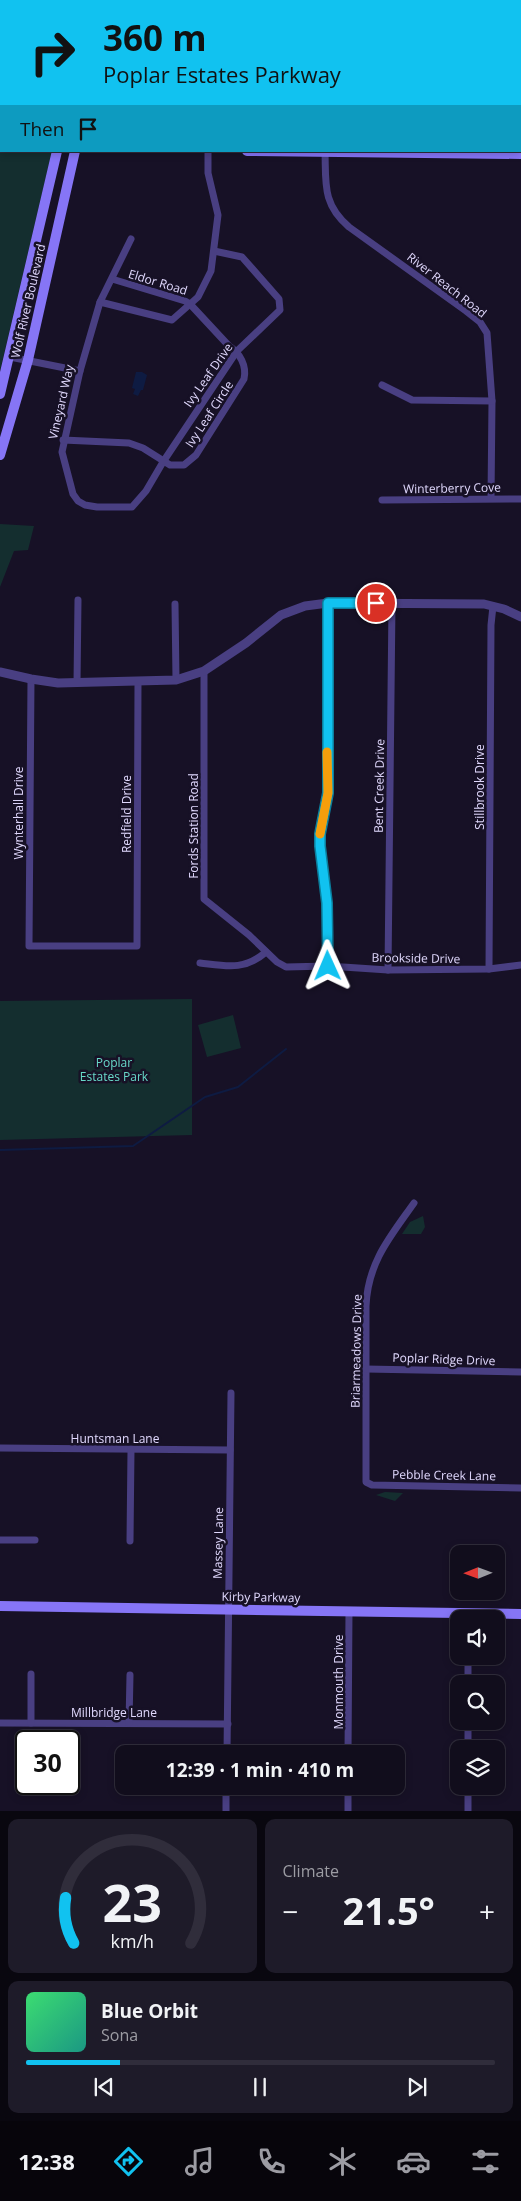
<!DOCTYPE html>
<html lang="en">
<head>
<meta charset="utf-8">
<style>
	:root { --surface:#110d1c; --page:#1e1b29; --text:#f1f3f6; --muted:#9c9ca3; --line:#302d3b; --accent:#11c2f0 }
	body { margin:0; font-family:"Open Sans",sans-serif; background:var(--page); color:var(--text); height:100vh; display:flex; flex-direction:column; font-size:19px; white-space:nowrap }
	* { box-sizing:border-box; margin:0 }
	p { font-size:16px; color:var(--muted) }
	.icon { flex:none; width:28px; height:28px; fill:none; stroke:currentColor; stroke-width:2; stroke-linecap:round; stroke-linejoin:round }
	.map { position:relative; height:1811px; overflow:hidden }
	.details { display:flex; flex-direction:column; gap:8px; padding:8px; background:#09070f; flex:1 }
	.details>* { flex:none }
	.top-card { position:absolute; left:0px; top:0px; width:521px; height:152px; box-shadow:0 2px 8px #0003,0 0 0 1px var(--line); background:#11c2f0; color:#111; overflow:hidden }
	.needle { width:32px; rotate:269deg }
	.controls { position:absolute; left:450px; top:1545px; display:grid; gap:10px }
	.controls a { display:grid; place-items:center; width:55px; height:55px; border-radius:10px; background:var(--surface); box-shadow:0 2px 8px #0003,0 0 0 1px var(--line); font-size:25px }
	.speed { position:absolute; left:15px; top:1730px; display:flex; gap:10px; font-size:25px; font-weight:700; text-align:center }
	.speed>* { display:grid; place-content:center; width:65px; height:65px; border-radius:50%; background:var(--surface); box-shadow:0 2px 8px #0003,0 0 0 1px var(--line); line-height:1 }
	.speed .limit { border:2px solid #111; border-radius:8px; background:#fff; color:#111 }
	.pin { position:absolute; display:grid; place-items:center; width:42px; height:42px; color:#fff; margin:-21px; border:2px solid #fff; border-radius:50%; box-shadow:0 1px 5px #0007 }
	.me { position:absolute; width:55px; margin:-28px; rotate:359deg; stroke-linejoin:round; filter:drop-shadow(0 0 4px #0008) }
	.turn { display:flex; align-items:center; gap:18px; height:105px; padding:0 20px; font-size:22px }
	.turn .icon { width:65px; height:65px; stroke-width:2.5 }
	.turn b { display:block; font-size:35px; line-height:42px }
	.then { display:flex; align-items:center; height:48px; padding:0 20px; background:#0003; gap:10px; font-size:19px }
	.big { font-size:38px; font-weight:700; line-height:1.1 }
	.details .card { flex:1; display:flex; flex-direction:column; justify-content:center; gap:8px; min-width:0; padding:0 18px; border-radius:10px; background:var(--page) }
	.details .dial { align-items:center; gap:0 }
	.dial svg { height:130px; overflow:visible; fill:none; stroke:var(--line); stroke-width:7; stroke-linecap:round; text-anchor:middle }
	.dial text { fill:var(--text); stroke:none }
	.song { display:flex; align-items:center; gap:15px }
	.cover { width:60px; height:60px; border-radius:8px; background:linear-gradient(135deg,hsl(140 70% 55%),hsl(170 70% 35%)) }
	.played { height:5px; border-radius:2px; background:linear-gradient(90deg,var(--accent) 20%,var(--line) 20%) }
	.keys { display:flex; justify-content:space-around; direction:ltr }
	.heat { display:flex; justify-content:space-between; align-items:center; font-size:28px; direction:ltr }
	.details .tiles { flex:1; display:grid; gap:8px; grid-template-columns:1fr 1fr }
	.card:last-child { grid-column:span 2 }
	.trip { position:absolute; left:115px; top:1745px; width:290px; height:50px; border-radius:10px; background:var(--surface); box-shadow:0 2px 8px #0003,0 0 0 1px var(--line); font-weight:700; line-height:50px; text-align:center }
	.dock { display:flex; height:80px; justify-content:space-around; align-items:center; background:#07050b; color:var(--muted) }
	.dock .icon { width:35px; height:35px }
	.dock .selected { color:var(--accent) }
	.dock b { font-size:22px; color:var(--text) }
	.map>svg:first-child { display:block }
</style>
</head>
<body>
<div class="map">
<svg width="521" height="1811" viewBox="0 0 521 1811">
	<rect width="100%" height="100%" fill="#171126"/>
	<g fill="#142e2f">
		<polygon points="0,0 75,0 1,1 1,151 52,151 0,371"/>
		<polygon points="0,524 34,526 28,550 14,551 0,587"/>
		<polygon points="192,999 192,1135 0,1140 0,1001"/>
		<polygon points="233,1015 241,1048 207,1057 198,1025"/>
		<polygon points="423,1216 425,1227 421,1234 402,1234 410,1222"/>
		<polygon points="385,1492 403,1493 395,1501 376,1495"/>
	</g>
	<g fill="#0e1b42">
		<polygon points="0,0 8,0 1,1 0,76"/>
		<polygon points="136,372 142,372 147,375 143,390 141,390 138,396 133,394 135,389 132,388"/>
	</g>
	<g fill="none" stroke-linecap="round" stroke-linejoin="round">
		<polyline stroke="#0e1b42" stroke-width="2" points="0,1150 133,1146 205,1097 238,1087 286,1049"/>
		<g stroke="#493f82" stroke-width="7">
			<polyline points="298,0 299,1"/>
			<polyline points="313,0 313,1"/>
			<polyline points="466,0 466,1"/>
			<polyline points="357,1 357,0"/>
			<polyline points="520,29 521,29"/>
			<path d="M325 151C326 183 322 204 349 227L466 311 480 322 487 333 492 401 491 498"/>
			<polyline points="131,239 100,302 80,371 62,452 73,494 78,501 85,505 97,507 132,507 146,491 163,462 237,351 280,310 279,299 242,257 214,251"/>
			<polyline points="100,302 172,320 198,297 211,271 218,215 208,173 208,151"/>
			<polyline points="10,357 80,371"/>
			<polyline points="382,385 412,400 492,401"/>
			<path d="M63 440 129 443 143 448 170 465H184L196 455 244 379C247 366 240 353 229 346L190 304 185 301 112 279"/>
			<polyline points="382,500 521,499"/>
			<polyline points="175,604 176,680"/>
			<polyline points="204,671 204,899 249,935 277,962 286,967 328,966 388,970 489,969 521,965"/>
			<polyline points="31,679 29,946 137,946 138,682"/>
			<polyline points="77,683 78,600"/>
			<path d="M200 963C226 966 244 971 266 952"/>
			<polyline points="328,966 327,903 320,845 320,834 328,793 328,603"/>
			<polyline points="489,969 491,625 493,606"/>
			<polyline points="388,970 392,603"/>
			<path d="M414 1203C390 1237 368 1262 366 1306V1482L372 1485 521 1488"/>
			<polyline points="366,1369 521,1372"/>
			<polyline points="0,1448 230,1450"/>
			<polyline points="0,1540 35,1540"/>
			<polyline points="130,1541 131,1450"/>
			<polyline points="468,1684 468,1656"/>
			<polyline points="0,1723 228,1724"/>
			<polyline points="31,1723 31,1674"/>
			<polyline points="129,1723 130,1675"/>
			<polyline points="468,1749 468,1721"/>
			<polyline points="227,1754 231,1393"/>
			<polyline points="348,1754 349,1611"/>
			<polyline points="226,1811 226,1786"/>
			<polyline points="348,1811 348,1786"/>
			<polyline points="468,1811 468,1786"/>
		</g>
		<polyline stroke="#493f82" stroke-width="9" points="0,672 31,679 58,683 176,680 204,671 246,643 281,615 305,606 328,603 484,604 504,609 521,617"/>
		<g stroke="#8675f6" stroke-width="10">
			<polyline points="85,1 86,0"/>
			<polyline points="102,1 102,0"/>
			<polyline points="520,138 521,138"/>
			<polyline points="247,151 521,154"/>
			<polyline points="0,394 57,151"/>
			<polyline points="0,455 28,360 75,151"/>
			<polyline points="0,1606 521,1614"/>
		</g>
	</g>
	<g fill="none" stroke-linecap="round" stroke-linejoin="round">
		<g stroke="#0b7e9c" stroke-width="12">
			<polyline id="route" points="328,966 327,903 320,846 320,834 328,793 328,603 376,603"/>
		</g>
		<use href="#route" stroke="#11c2f0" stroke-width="9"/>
		<polyline stroke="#f59e0b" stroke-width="9" points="320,834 328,793 327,752"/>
	</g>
	<g text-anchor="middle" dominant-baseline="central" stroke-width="5" stroke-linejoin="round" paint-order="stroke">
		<g font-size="12" fill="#e0d8fd" stroke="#171126">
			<text transform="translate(158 282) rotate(17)">Eldor Road</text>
			<text transform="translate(447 285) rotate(38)">River Reach Road</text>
			<text transform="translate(28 301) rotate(-77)">Wolf River Boulevard</text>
			<text transform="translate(208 375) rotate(-55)">Ivy Leaf Drive</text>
			<text transform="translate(61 402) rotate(-77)">Vineyard Way</text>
			<text transform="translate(209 414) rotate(-57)">Ivy Leaf Circle</text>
			<text transform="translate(452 488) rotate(-1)">Winterberry Cove</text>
			<text transform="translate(379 786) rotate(-89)">Bent Creek Drive</text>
			<text transform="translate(479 787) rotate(-90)">Stillbrook Drive</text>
			<text transform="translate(18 813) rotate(-90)">Wynterhall Drive</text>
			<text transform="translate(126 814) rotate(-90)">Redfield Drive</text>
			<text transform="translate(193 826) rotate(-90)">Fords Station Road</text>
			<text transform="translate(416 958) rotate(1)">Brookside Drive</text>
			<text transform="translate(356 1351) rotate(-89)">Briarmeadows Drive</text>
			<text transform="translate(444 1359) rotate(2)">Poplar Ridge Drive</text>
			<text x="115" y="1438">Huntsman Lane</text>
			<text transform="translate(444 1475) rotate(1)">Pebble Creek Lane</text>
			<text transform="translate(218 1543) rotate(-89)">Massey Lane</text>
			<text transform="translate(261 1597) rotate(1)">Kirby Parkway</text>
			<text transform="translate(338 1682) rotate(-90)">Monmouth Drive</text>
			<text x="114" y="1712">Millbridge Lane</text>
		</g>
		<g font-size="12" fill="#68d9c9" stroke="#171126">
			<text x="114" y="1062">Poplar<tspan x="114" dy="14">Estates Park</tspan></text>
		</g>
	</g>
</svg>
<div class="controls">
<a><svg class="needle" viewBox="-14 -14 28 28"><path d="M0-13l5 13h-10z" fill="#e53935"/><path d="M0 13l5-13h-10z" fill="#9c9ca3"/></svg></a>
<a><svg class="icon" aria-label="sound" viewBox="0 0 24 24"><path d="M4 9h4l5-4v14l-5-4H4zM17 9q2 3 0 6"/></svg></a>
<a><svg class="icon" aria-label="search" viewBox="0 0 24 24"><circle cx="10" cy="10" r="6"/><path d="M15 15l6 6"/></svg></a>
<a><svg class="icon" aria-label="layers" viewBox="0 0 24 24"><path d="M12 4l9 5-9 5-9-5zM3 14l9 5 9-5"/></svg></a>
</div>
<div class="speed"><div class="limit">30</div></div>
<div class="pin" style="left:376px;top:603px;background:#d93025"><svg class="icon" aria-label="arrive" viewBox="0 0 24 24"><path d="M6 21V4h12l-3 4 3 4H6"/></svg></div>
<svg class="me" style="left:328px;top:966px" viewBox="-20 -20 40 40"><path d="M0-17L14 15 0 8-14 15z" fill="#11c2f0" stroke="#fff" stroke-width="4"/></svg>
<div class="trip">12:39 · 1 min · 410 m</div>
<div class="top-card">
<div class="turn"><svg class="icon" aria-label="right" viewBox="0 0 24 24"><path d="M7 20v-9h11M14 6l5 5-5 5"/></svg><div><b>360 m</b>Poplar Estates Parkway</div></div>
<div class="then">Then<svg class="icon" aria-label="arrive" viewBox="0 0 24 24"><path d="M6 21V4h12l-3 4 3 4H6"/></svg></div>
</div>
</div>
<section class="details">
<div class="tiles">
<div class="card dial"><svg viewBox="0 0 100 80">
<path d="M14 69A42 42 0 1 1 86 69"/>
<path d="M14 69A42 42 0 0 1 9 41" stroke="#11c2f0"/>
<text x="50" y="56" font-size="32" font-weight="700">23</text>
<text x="50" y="72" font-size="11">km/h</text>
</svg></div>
<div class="card"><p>Climate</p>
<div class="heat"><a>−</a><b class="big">21.5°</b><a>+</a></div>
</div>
<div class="card">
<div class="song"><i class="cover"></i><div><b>Blue Orbit</b><p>Sona</p></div></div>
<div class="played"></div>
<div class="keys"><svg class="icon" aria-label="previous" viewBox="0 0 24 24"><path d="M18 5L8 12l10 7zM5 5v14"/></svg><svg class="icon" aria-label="pause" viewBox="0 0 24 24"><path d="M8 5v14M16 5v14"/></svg><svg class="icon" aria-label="next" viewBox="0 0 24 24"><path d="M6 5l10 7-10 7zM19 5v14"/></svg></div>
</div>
</div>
</section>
<nav class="dock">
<b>12:38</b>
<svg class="icon selected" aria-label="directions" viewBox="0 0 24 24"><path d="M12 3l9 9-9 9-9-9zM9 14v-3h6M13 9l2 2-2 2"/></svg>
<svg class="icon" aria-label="music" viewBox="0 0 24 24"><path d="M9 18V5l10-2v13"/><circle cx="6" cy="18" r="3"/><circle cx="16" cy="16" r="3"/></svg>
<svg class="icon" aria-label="phone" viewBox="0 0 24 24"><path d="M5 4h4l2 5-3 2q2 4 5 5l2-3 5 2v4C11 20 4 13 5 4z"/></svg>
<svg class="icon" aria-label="climate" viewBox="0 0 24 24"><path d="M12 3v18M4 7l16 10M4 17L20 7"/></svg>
<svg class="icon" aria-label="car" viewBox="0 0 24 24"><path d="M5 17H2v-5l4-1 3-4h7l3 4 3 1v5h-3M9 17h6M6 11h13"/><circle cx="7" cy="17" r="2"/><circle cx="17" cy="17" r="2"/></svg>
<svg class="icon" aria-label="filters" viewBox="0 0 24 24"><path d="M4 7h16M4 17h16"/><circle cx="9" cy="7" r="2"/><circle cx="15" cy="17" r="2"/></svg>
</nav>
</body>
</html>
